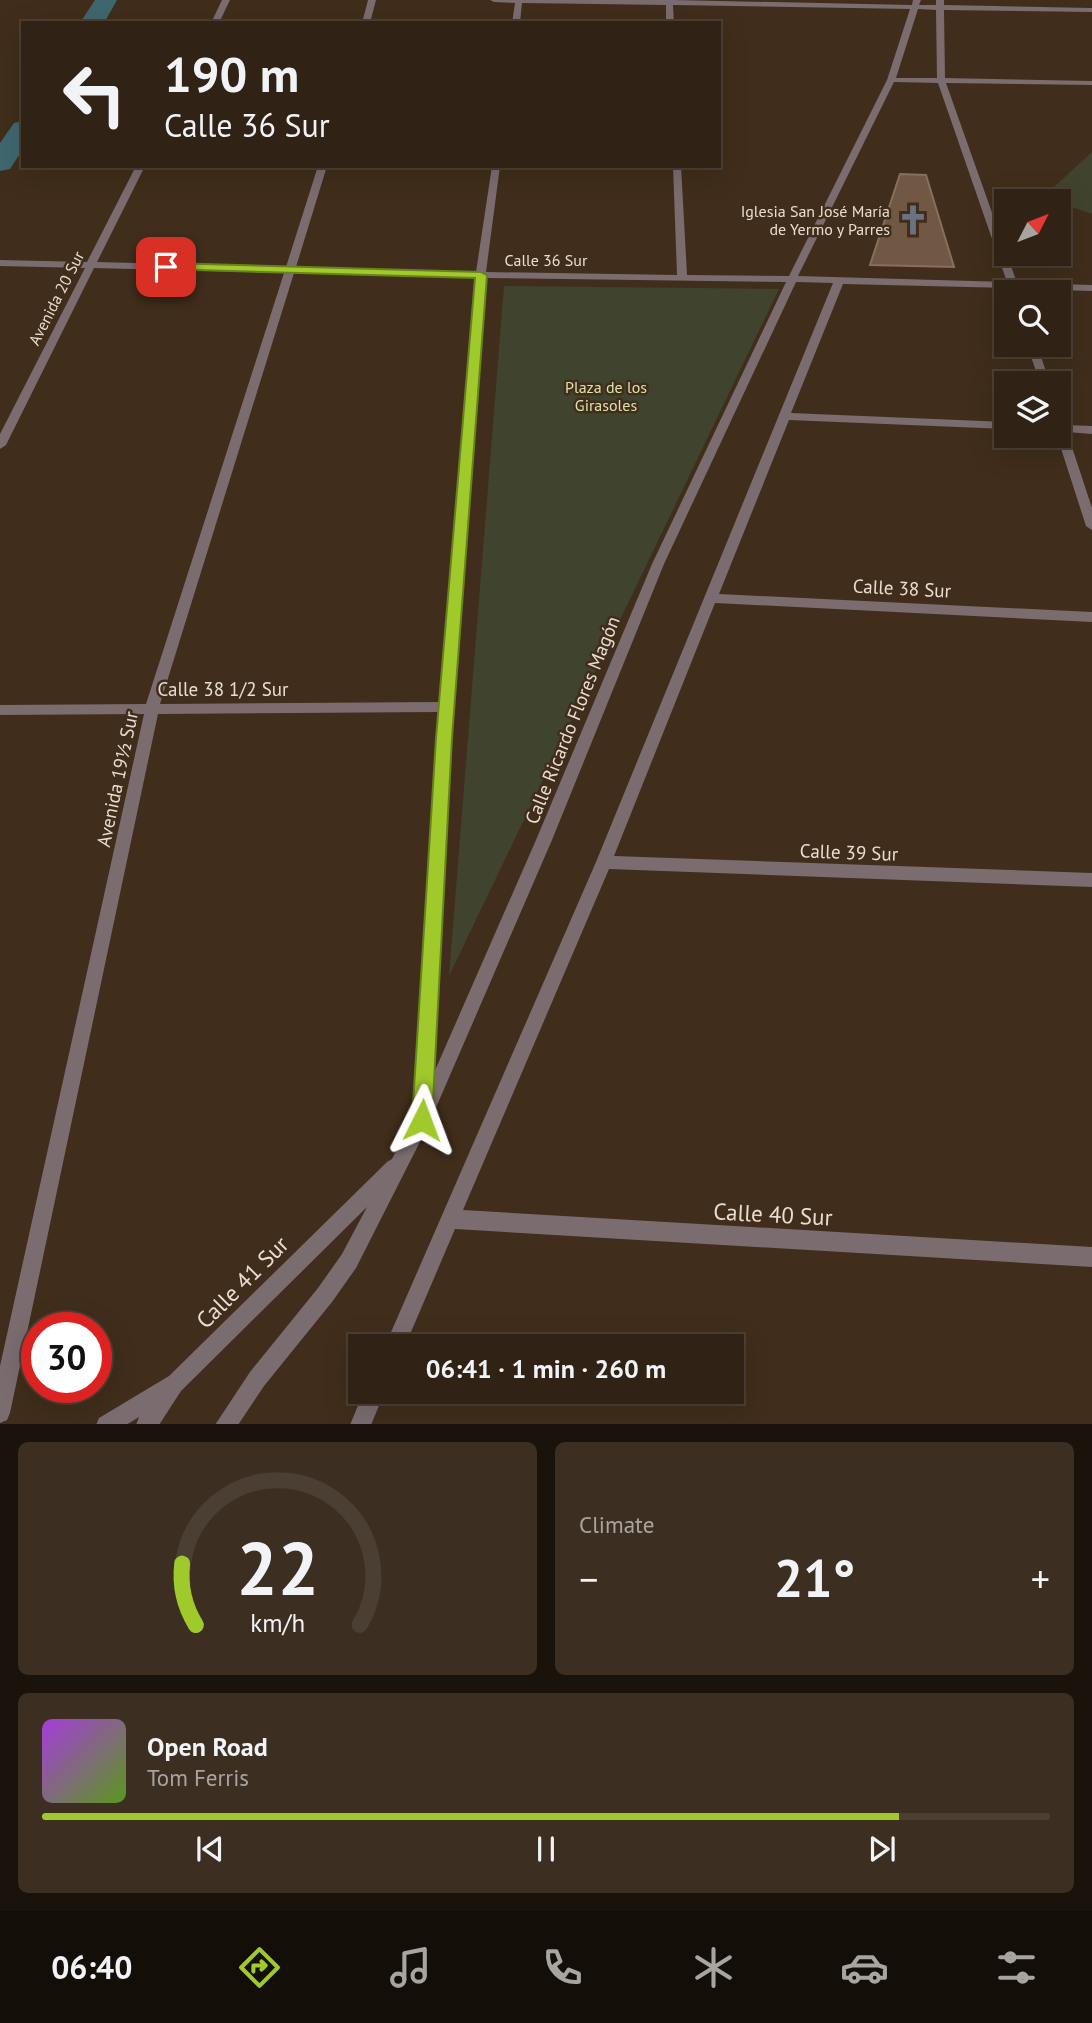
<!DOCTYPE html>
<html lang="en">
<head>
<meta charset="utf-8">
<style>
	:root { --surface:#302214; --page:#3c2f22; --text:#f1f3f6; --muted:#a8a4a0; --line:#4b3f34; --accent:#a0c92c }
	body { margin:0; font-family:"PT Sans",sans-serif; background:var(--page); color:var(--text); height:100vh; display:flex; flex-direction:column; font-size:26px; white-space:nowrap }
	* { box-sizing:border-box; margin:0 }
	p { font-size:23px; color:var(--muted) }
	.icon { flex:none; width:38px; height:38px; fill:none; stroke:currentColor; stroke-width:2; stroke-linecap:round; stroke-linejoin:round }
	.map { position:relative; height:1424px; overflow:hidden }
	.drawer { display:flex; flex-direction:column; gap:18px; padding:18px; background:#1a130b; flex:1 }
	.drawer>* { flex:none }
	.hud { position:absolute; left:21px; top:21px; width:700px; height:147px; border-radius:0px; box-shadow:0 7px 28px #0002,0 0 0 2px var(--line); background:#302214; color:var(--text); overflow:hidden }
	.needle { width:46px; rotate:48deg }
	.tools { position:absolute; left:994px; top:189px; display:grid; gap:14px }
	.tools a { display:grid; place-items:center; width:77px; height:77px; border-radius:0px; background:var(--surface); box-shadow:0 7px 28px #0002,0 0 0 2px var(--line); font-size:35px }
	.speed { position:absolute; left:21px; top:1312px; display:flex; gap:14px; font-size:35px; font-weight:700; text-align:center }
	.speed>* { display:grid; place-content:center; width:91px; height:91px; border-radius:50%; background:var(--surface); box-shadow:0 7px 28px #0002,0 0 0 2px var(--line); line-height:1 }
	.speed .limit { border:10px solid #d22; background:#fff; color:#111 }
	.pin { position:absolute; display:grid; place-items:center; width:60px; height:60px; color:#fff; margin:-30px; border-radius:14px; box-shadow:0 4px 10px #0006 }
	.me { position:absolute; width:77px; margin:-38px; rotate:3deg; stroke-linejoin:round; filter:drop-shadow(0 0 5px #0008) }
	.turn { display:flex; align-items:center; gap:24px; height:147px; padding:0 28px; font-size:32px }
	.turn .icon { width:91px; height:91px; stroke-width:2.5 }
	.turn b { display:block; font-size:49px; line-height:60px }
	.big { font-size:52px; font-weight:700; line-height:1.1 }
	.drawer .card { flex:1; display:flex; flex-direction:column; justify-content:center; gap:10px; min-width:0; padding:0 24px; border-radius:10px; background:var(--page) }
	.drawer .dial { align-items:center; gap:0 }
	.dial svg { height:182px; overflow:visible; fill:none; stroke:var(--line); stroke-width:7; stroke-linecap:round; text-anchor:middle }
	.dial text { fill:var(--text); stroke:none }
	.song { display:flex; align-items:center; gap:21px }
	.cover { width:84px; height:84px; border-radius:10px; background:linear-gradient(135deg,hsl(280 70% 55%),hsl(90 70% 35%)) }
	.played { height:7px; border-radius:4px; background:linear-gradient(90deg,var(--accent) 85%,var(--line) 85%) }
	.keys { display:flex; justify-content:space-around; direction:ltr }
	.heat { display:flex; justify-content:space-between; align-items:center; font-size:38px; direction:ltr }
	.drawer .tiles { flex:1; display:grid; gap:18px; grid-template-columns:1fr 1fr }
	.card:last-child { grid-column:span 2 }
	.trip { position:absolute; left:348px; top:1334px; width:396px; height:70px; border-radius:0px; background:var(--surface); box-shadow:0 7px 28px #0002,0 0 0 2px var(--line); font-weight:700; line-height:70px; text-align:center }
	.dock { display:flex; height:112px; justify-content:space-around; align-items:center; background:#130e08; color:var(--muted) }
	.dock .icon { width:49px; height:49px }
	.dock .current { color:var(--accent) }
	.dock b { font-size:32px; color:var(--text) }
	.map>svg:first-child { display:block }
</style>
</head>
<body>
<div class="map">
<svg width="1092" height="1425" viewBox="0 0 1092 1425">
	<rect width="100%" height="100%" fill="#402d1b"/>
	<g fill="#40432d">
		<polygon points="1092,152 1092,214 1043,197"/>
		<polygon points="504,286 779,289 449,976"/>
	</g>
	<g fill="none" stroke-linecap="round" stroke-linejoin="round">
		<g fill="#40676e" fill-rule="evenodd">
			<polygon points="95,0 117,0 104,23 80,23"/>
			<polygon points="23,121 23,149 10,169 0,171 0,143 14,123"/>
		</g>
	</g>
	<polygon fill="#715844" stroke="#866f5c" stroke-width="2" points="900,174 926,175 954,267 870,265"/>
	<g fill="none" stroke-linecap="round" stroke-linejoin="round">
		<g fill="#7a6c6f" fill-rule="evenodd">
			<polygon points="222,0 230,0 219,23 211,23"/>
			<polygon points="368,0 376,0 370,23 362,23"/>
			<path d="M490 0H673L912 5 913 0H921L919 5H936V0H944V5L1092 8V12L944 10 945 78 1092 81V85L946 83 1017 283 1092 285V291L1019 289 1020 292H1010L1009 288 843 284 791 413 1006 422V429L789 420 719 594 1092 612V622L715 603 614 856 1092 873V887L609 869 463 1210 1092 1247V1267L455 1229 405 1346H385L596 862 833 283 796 282 664 564 552 840 428 1126 356 1268 332 1302 264 1386 238 1425H215L250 1372 318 1288 342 1254 367 1207 181 1391 159 1425H136L139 1417 126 1425H96L99 1418 169 1376 387 1162 392 1159 415 1115 413 1110 439 712 158 714 10 1413 7 1420 0 1423V1366L144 714 0 715V705L146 704 284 273 94 268 6 445 0 449V434L85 268 0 266V260L87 262 136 166H145L97 262 286 267 318 166H327L296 267 476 272 492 166H500L486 272 677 275 673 166H681L687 275 789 276 887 80 910 9 673 5 674 23H666V5L522 3 520 23H512L515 3 494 2ZM918 9 936 10 937 78H896ZM894 82 938 83 1007 282 798 276ZM294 273 476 278 440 702 160 704ZM486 278 786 282 652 564 536 840 433 1075 451 738Z"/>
			<polygon points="1027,345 1037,345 1050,383 1040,383"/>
			<polygon points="1059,422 1064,425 1092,426 1092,434 1067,432 1092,508 1092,530 1086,526 1057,436 1059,436"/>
			<polygon points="364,1391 385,1391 371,1425 350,1425"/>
		</g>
	</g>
	<polygon fill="#a0c92c" stroke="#68831d" stroke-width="2" points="166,263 481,272 487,275 452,738 432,1120 429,1127 422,1130 415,1127 412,1120 436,738 475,278 162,269 162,264"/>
	<defs>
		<g id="church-bare" transform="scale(2.415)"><path d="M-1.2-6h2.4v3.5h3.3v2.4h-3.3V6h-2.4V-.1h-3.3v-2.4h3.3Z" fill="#6b7280" stroke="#402d1b" stroke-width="2.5" paint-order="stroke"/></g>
	</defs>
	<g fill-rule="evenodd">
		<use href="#church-bare" x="913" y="220"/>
	</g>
	<g text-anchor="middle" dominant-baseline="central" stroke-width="5" stroke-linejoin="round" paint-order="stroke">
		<g font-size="16" fill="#e9ddd2" stroke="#402d1b" text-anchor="end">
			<text x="890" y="211">Iglesia San José María<tspan x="890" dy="18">de Yermo y Parres</tspan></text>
		</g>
		<g font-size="16" fill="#e9ddd2" stroke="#402d1b">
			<text x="546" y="260">Calle 36 Sur</text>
			<text transform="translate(56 298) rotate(-63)">Avenida 20 Sur</text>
		</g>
		<g font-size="16" fill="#dbe3aa" stroke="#402d1b">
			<text x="606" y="387">Plaza de los<tspan x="606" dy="18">Girasoles</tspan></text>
		</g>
		<g font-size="19" fill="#e9ddd2" stroke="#402d1b">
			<text transform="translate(902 588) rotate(3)">Calle 38 Sur</text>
			<text x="223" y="689">Calle 38 1/2 Sur</text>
			<text transform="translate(572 720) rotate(-68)">Calle Ricardo Flores Magón</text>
			<text transform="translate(117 779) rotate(-78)">Avenida 19½ Sur</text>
			<text transform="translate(849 852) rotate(2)">Calle 39 Sur</text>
		</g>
		<g font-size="23" fill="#e9ddd2" stroke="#402d1b">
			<text transform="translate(773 1214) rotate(3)">Calle 40 Sur</text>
			<text transform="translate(242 1282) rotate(-45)">Calle 41 Sur</text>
		</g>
	</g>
</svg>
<div class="tools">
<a><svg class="needle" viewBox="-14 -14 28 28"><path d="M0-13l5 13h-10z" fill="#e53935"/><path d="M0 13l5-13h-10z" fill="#a8a4a0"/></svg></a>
<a><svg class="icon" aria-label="search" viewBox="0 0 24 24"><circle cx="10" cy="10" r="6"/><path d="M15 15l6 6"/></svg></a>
<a><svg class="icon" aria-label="layers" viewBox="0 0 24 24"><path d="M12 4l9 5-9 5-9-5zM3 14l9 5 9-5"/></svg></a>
</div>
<div class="speed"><div class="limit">30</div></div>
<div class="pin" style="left:166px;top:267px;background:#d93025"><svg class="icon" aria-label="arrive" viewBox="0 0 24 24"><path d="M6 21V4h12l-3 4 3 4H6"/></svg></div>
<svg class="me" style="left:422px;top:1120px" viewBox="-20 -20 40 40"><path d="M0-17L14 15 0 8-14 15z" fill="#a0c92c" stroke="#fff" stroke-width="4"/></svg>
<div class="trip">06:41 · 1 min · 260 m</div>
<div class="hud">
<div class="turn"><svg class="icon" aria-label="left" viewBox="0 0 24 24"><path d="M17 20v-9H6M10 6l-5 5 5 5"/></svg><div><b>190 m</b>Calle 36 Sur</div></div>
</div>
</div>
<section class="drawer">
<div class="tiles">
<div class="card dial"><svg viewBox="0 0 100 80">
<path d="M14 69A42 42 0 1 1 86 69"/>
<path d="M14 69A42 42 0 0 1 8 42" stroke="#a0c92c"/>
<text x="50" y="56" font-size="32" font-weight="700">22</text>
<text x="50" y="72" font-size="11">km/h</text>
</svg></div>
<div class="card"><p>Climate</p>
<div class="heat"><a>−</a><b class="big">21°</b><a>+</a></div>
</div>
<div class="card">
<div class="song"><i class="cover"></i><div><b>Open Road</b><p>Tom Ferris</p></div></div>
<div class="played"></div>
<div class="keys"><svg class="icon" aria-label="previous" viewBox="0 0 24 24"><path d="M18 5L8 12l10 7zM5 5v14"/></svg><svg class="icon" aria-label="pause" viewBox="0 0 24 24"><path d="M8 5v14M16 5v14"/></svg><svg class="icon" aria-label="next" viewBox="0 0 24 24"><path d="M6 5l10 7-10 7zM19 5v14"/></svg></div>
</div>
</div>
</section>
<nav class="dock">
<b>06:40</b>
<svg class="icon current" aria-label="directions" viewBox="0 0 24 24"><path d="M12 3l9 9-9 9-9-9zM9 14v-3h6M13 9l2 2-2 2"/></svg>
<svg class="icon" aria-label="music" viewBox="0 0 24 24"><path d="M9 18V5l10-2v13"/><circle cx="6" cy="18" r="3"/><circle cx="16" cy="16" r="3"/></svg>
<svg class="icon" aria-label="phone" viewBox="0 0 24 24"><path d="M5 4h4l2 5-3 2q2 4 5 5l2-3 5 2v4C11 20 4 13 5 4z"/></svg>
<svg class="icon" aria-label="climate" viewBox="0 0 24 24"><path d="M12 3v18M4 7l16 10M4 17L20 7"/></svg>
<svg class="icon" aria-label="car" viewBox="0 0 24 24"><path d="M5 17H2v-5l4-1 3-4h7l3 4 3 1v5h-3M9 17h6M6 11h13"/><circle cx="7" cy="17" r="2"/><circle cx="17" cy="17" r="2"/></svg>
<svg class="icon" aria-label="filters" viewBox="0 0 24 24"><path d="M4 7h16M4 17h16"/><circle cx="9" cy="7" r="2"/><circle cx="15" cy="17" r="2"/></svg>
</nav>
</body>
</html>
